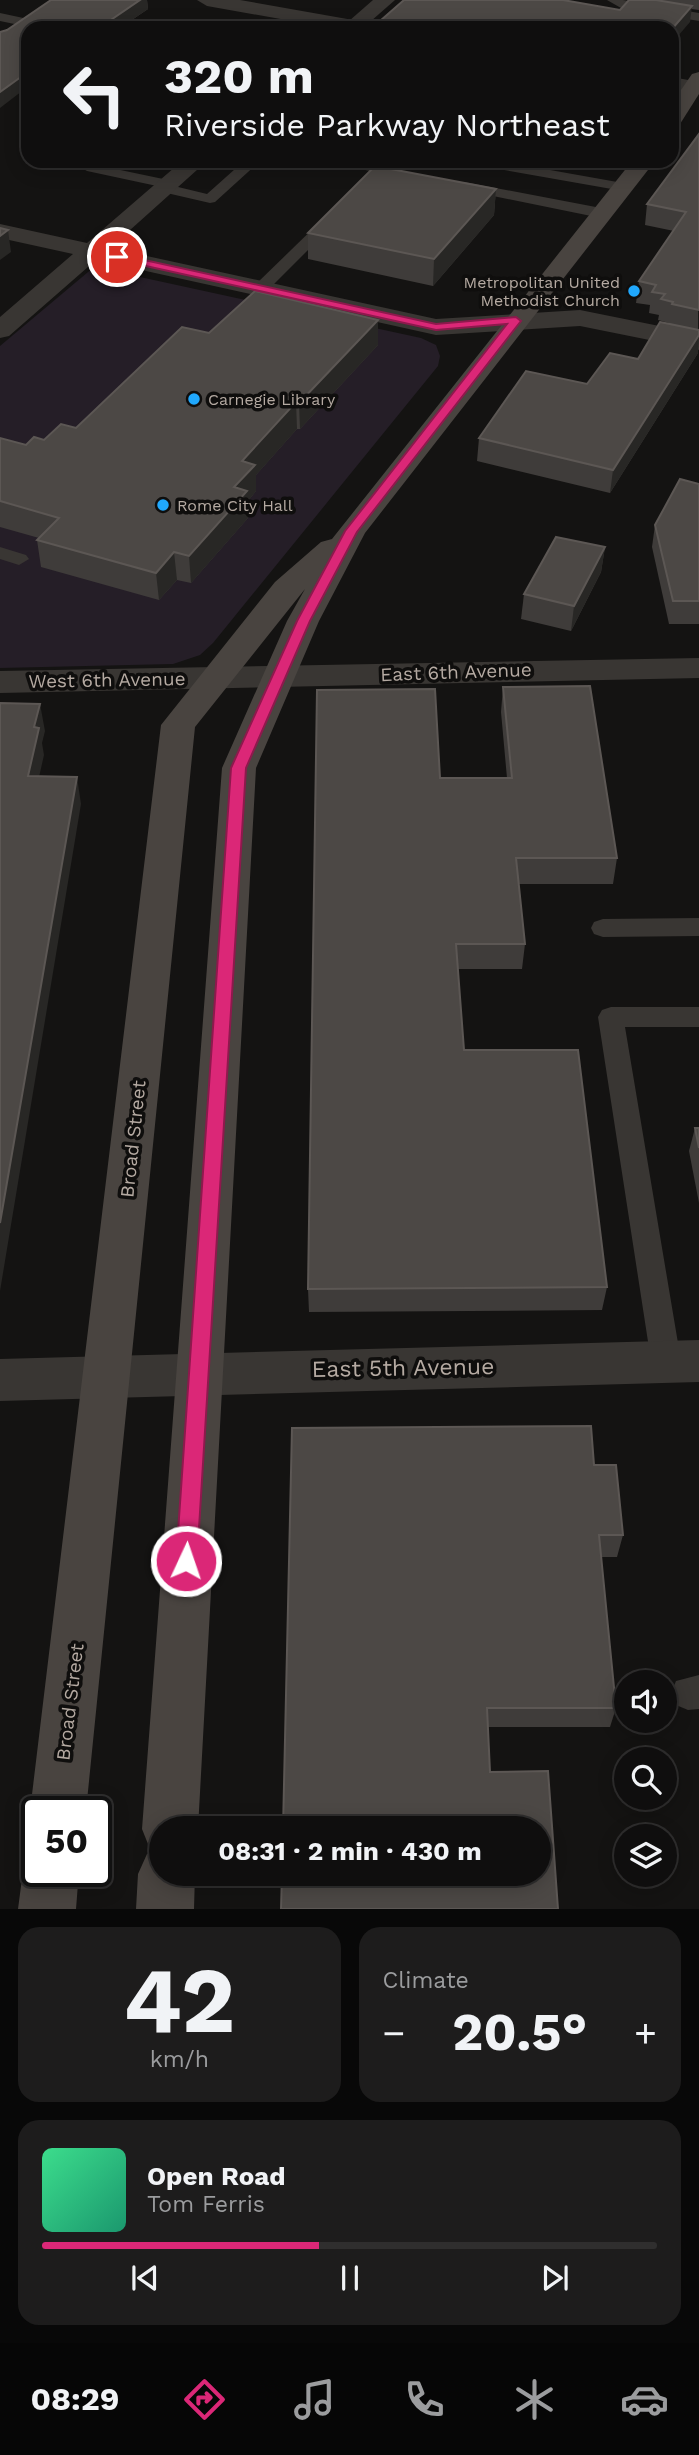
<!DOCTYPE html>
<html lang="en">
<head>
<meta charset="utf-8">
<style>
	:root { --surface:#0f0e0e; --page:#1d1c1c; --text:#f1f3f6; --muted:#9b9c9e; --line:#2f2e2e; --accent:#db2777 }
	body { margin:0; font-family:"Work Sans",sans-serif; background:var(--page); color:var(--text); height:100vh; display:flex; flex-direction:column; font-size:26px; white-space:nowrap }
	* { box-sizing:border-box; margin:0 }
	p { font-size:23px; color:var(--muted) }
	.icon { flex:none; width:38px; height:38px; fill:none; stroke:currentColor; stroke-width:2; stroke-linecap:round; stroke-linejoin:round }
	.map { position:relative; height:1909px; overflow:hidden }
	.side { display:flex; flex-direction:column; gap:18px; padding:18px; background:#080808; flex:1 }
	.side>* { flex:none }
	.banner { position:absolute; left:21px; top:21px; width:658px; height:147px; border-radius:21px; box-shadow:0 4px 18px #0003,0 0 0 2px var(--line); background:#0f0e0e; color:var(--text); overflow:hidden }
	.tools { position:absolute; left:614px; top:1670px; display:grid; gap:14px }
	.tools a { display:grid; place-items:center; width:63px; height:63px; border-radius:50%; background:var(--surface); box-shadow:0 4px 18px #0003,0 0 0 2px var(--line); font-size:35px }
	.speed { position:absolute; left:21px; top:1796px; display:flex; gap:14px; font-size:35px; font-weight:700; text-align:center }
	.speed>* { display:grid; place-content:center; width:91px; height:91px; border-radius:50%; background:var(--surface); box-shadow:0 4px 18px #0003,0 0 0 2px var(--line); line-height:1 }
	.speed .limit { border:4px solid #111; border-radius:10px; background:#fff; color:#111 }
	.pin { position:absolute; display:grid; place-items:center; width:60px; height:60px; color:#fff; margin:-30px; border:4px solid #fff; border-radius:50%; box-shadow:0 2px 7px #0007 }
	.me { position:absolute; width:77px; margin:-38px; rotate:3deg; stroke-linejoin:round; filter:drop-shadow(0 0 5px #0008) }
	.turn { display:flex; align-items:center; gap:24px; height:147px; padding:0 28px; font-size:32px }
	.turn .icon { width:91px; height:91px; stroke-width:2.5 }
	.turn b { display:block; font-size:49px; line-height:60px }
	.big { font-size:52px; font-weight:700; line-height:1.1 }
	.side .card { flex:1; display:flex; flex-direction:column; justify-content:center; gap:10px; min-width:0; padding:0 24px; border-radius:21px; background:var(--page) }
	.side .dial { align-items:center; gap:0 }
	.dial b { font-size:91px; line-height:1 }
	.song { display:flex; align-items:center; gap:21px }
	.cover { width:84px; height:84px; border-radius:10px; background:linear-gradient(135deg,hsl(150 70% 55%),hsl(160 70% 35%)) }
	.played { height:7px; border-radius:4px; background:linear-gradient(90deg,var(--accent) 45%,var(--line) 45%) }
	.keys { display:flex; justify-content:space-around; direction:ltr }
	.heat { display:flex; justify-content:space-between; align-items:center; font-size:38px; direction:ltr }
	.side .tiles { flex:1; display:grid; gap:18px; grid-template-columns:1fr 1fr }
	.card:last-child { grid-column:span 2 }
	.trip { position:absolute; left:149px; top:1816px; width:402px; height:70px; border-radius:35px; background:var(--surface); box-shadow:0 4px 18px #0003,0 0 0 2px var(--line); font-weight:700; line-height:70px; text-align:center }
	.tabs { display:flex; height:112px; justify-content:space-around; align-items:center; background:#060606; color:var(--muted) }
	.tabs .icon { width:49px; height:49px }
	.tabs .on { color:var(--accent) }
	.tabs b { font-size:32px; color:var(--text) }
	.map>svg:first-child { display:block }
</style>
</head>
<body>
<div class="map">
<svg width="699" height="1909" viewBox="0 0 699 1909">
	<rect width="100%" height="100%" fill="#141312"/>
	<polygon fill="#251e27" points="94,267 421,338 436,345 440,356 438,366 213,643 200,655 173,664 0,668 0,346"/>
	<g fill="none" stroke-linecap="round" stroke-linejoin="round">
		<g fill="#393633" fill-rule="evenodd">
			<polygon points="607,0 623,0 699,13 699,21 621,8"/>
			<polygon points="0,13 28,19 30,22 24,26 0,21"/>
			<polygon points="244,161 260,161 215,202 210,203 158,191 157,186 87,171 80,167 87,163 168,180 173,181 174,186 207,194"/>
			<polygon points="332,161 362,161 386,166 388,169 381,173 334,164"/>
			<polygon points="469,161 500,161 623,183 630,187 623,191 476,165"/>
			<polygon points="464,182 601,208 609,213 601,218 459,189 457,186 459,183"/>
			<polygon points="331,214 336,216 339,219 267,291 255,291 253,288 255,285 326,216"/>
			<polygon points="0,547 26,555 29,559 19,565 0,559"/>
			<polygon points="699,918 699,936 603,937 594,934 591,928 594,922 603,919"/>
			<polygon points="611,1007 699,1007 699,1027 625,1027 681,1361 677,1370 666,1374 655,1370 651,1361 598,1017 602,1010"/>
			<polygon points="699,1675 699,1709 688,1710 676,1705 671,1693 676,1681"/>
		</g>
		<polygon fill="#393633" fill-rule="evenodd" points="197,0 240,0 353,20 360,22 363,26 331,28 207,6"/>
		<g fill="#393633" fill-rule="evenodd">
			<polygon points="373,0 395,0 363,28 341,28"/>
			<polygon points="672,77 699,82 699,92 692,93 672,89"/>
			<polygon points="182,161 207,161 110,248 436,319 580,310 699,334 699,350 580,326 436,335 96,260 9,336 0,338 0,317 73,254 0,238 0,224 87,243"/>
			<polygon points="699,658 699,678 0,693 0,671"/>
			<polygon points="699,1340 699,1382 0,1401 0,1359"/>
		</g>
		<g fill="#494440" fill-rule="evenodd">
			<polygon points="699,72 699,94 680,124 672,126 672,103 692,74"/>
			<polygon points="632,161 655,161 365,533 319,621 256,768 198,1829 161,1829 161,1874 195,1874 194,1909 136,1909 138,1874 147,1854 155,1851 150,1849 142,1829 222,768 287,621 305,589 195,727 86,1811 37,1811 37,1827 30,1811 161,725 275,582 321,542 332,539"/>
			<polygon points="37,1848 37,1871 79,1871 76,1909 18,1909 23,1871 31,1851"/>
		</g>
	</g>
	<g fill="#3f3c3a">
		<polygon points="51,0 147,0 148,9 120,28 28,28 28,89 26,88 7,30"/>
		<polygon points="629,0 699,0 699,10 691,9 690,22 620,10"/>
		<polygon points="699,134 698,353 610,493 477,461 479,438 638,359 669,324 669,323 658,320 659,315 649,313 650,305 636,303 639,281 674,231 645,225 647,204"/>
		<polygon points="496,189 494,215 433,286 308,259 308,233"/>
		<polygon points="209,333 378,345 300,429 297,429 256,475 256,491 248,501 248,518 191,583 177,580 159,600 41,567 37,540 39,538 0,527 0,438 26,445 44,440 76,428"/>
		<polygon points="699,484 699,624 669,624 652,547 655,525"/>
		<polygon points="605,547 601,572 571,631 521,619 524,594"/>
		<polygon points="503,687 617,858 613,884 519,884 525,944 522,969 458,969 464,1050 607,1287 602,1310 309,1312 308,1289 440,778 507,778 501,712"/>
		<polygon points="695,1128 699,1128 699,1203 689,1151"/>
		<polygon points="594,1465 623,1535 617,1557 601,1557 616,1708 610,1727 488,1727 283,1829"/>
	</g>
	<g fill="#282725">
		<polygon points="140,0 147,0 148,9 120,28 99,28"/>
		<polygon points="692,6 690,22 672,43 672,29"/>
		<polygon points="25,74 26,88 0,108 0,92"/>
		<polygon points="496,189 494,215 433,286 434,259"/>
		<polygon points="8,230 11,252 0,260 0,236"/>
		<polygon points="378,320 378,345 300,429 299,403"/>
		<polygon points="699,335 698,353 610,493 613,470"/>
		<polygon points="296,402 297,429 256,475 256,491 248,501 248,518 191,583 189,556 234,487 242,461"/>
		<polygon points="605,547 601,572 571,631 574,606"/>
		<polygon points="174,552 177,580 159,600 156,573"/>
		<polygon points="40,704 45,731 42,743 44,755 33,804 28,776 34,727"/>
		<polygon points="77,777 81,804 0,1291 0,1223"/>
	</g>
	<g fill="#4c4845" stroke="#5c5754" stroke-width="2">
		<polygon points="51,0 140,0 99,28 28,28 28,75 25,74 0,92 0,32 7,30"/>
		<polygon points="404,0 563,0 620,10 629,0 656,0 692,6 672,29 672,28 372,28"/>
		<polygon points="699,134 699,310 672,304 673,302 661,299 665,294 652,292 656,285 639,281 686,212 647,204"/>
		<polygon points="375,166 496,189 434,259 308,233"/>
		<polygon points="0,228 8,230 0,236"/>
		<polygon points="255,291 378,320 299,403 296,402 242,461 255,465 234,487 247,491 189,556 174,552 156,573 37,540 59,518 0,501 0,438 26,445 34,437 44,440 61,424 76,428 182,327 209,333"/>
		<polygon points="660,322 699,330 699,335 613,470 479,438 526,371 587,384 610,353 638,359"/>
		<polygon points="680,479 699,484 699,601 673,601 655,525"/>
		<polygon points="556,537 605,547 574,606 524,594"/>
		<polygon points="590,686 617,858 516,858 525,944 456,944 464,1050 578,1050 607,1287 308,1289 317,690 435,689 440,778 512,778 503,687"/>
		<polygon points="0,703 40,704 34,727 39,728 28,776 77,777 0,1223"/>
		<polygon points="695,1128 699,1128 699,1148"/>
		<polygon points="591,1426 594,1465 616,1465 623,1535 599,1535 616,1708 487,1708 490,1772 548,1771 558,1909 281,1909 282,1874 539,1874 539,1829 283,1829 292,1428"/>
	</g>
	<polygon fill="#db2777" stroke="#8e194d" stroke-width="2" points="117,254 436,324 516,317 521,321 357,532 310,621 246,768 197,1561 194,1568 186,1571 179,1568 176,1561 231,768 297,621 345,531 507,324 436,330 114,259 112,257"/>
	<g fill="#20a8fd" stroke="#0f0e0d" stroke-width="2.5">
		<circle cx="634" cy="291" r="7"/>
		<circle cx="194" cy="399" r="7"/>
		<circle cx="163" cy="505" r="7"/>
	</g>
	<g text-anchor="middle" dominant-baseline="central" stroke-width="7" stroke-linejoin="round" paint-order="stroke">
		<g font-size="16" fill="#b5aaa2" stroke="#0f0e0d" text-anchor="start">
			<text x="620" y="282" text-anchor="end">Metropolitan United<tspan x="620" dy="18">Methodist Church</tspan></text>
			<text x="208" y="399">Carnegie Library</text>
			<text x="177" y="505">Rome City Hall</text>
		</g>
		<g font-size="19" fill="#b5aaa2" stroke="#0f0e0d">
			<text transform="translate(456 672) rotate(-2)">East 6th Avenue</text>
			<text transform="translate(107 680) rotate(-1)">West 6th Avenue</text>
			<text transform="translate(133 1139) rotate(-84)">Broad Street</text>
			<text transform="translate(70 1702) rotate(-83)">Broad Street</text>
		</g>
		<g font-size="23" fill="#b5aaa2" stroke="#0f0e0d">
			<text transform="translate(403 1368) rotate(-1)">East 5th Avenue</text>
		</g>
	</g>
</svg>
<div class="tools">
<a><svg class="icon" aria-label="sound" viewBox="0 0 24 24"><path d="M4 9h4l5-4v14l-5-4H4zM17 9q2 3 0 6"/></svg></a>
<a><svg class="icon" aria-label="search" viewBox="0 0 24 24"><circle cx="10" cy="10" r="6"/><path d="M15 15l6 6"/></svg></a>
<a><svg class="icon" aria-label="layers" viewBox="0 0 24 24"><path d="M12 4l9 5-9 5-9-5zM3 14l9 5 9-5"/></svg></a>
</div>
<div class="speed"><div class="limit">50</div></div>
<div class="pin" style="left:117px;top:257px;background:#d93025"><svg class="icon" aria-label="arrive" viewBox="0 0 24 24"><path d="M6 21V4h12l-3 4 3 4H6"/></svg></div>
<svg class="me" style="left:186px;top:1561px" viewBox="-20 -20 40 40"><circle r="17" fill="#db2777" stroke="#fff" stroke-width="3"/><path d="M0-11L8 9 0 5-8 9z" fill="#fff"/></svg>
<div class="trip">08:31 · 2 min · 430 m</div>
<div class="banner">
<div class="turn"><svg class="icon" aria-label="left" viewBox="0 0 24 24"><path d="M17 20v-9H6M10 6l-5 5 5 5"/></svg><div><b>320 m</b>Riverside Parkway Northeast</div></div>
</div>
</div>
<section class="side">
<div class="tiles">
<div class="card dial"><b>42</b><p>km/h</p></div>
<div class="card"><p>Climate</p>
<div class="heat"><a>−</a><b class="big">20.5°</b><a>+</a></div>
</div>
<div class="card">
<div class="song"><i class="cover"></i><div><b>Open Road</b><p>Tom Ferris</p></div></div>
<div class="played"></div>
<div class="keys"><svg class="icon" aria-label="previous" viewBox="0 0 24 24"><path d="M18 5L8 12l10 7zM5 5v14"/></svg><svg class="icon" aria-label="pause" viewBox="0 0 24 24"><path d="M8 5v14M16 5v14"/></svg><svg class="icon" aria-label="next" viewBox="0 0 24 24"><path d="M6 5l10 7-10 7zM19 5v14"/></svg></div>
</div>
</div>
</section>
<nav class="tabs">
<b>08:29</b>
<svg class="icon on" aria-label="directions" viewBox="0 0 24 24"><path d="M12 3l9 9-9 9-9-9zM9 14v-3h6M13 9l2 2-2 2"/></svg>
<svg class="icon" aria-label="music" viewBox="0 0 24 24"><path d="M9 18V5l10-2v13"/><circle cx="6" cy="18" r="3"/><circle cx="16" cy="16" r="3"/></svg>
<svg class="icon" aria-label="phone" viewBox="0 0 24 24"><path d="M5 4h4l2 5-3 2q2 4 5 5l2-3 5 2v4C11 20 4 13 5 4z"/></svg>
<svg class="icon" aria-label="climate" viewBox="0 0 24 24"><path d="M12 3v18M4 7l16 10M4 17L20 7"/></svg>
<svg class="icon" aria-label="car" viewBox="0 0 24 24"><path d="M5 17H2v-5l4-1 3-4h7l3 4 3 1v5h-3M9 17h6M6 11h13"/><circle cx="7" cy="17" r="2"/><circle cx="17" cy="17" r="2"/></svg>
</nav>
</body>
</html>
